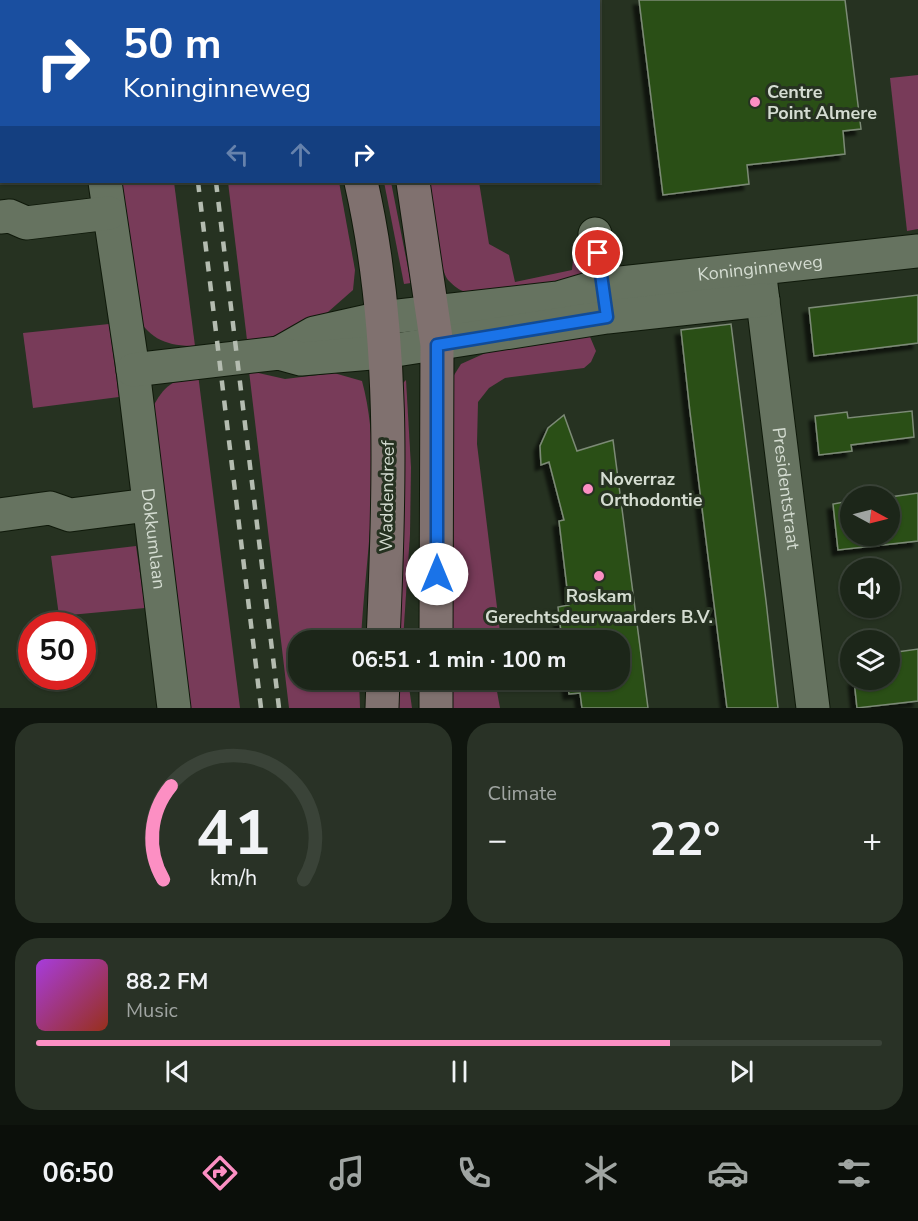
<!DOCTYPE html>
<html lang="en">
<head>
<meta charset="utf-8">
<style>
	:root { --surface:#1c2619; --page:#293226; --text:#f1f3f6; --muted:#a0a5a2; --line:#3a4338; --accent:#fc8fc3 }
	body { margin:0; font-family:"Nunito Sans",sans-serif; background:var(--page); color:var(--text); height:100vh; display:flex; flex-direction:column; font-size:22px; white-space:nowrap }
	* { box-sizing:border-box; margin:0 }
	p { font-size:20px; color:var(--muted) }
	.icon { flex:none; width:33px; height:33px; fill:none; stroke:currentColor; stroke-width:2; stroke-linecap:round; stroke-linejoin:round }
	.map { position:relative; height:708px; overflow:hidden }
	.side { display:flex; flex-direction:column; gap:15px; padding:15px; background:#0f150e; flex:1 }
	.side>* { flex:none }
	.banner { position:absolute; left:0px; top:0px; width:600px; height:183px; box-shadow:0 2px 4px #0004,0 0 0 2px var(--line); background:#1a4fa0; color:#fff; overflow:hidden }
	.needle { width:39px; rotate:97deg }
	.fabs { position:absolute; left:840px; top:486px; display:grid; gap:12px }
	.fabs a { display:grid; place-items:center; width:60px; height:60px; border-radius:50%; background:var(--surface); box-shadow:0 2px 4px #0004,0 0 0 2px var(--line); font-size:30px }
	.speed { position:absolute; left:18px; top:612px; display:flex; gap:12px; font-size:30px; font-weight:700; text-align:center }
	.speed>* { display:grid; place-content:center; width:78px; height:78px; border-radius:50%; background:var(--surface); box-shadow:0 2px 4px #0004,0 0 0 2px var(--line); line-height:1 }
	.speed .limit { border:9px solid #d22; background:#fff; color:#111 }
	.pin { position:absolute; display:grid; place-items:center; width:51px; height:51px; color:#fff; margin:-26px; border:3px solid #fff; border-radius:50%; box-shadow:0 2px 6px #0007 }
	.me { position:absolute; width:66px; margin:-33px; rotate:0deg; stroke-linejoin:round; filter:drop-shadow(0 0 4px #0008) }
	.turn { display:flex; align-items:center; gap:21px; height:126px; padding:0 24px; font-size:27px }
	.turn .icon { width:78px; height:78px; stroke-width:2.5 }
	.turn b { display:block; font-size:42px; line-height:51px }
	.lanes { display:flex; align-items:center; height:57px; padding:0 24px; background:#0003; justify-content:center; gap:30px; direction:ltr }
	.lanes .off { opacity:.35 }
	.big { font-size:45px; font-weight:700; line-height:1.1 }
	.side .card { flex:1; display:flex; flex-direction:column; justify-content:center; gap:9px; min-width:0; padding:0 21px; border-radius:24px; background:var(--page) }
	.side .dial { align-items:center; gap:0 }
	.dial svg { height:156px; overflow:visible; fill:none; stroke:var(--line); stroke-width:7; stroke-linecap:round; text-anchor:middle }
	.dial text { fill:var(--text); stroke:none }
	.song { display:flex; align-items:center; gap:18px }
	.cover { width:72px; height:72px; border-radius:9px; background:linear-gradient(135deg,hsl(280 70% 55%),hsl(10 70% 35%)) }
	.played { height:6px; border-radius:3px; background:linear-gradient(90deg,var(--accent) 75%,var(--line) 75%) }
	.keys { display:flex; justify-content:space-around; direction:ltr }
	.heat { display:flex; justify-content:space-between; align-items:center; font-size:33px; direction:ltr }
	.side .tiles { flex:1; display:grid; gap:15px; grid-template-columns:1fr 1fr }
	.card:last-child { grid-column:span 2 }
	.trip { position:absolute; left:288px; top:630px; width:342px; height:60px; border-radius:24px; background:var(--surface); box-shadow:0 2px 4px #0004,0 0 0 2px var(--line); font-weight:700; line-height:60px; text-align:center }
	.dock { display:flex; height:96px; justify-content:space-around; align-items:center; background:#0b0f0a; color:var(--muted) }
	.dock .icon { width:42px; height:42px }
	.dock .selected { color:var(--accent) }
	.dock b { font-size:27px; color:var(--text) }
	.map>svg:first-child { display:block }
</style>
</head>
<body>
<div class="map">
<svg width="918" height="708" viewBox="0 0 918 708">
	<defs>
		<filter id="shadow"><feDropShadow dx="-5.5" dy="5.5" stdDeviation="1.5" flood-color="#0009"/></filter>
	</defs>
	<rect width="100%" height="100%" fill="#263221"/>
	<g fill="#783b59">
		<polygon points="0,0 73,1 2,2 1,142"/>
		<polygon points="918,75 918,229 907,231 890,78"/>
		<path d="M121 182H174L195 346C168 346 150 340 137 316Z"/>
		<polygon points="228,182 339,182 355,270 353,290 328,312 294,334 247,340"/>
		<polygon points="384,182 391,182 411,283 404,284"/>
		<path d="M427 182H479L489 244 509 255 515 282 572 270 574 250 586 262C584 266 583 271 580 274 565 288 483 296 463 291 458 290 451 283 448 280 438 268 432 202 427 182Z"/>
		<polygon points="109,324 119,397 33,408 23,333"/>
		<polygon points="588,332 596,351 591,362 584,368 505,378 489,388 478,402 477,444 501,640 445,640 451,380 461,364 501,346"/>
		<path d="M249 371 285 379 334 373 362 381C384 462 365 558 361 640H298V680H359L360 708H289Z"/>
		<path d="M198 374 240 708H181L149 414C163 387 169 381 198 374Z"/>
		<polygon points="406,380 411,467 410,534 403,640 394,640 399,387"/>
		<polygon points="136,546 145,608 59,616 51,556"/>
		<polygon points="394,680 408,680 412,708 394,708"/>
		<polygon points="443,680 499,680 496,686 500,708 445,708"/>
	</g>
	<g fill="#2b5016" stroke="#7c8a76" stroke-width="1.5" filter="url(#shadow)">
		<polygon points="639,0 845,0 861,129 843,131 845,154 747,165 749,184 663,195"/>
		<polygon points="918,295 918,343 814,356 809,308"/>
		<polygon points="731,324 766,601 778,708 727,708 690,412 681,330"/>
		<polygon points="912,411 914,437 851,445 852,451 819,455 815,416 847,412 848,418"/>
		<polygon points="564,415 577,451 613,440 648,708 582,708 580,693 569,694 567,680 620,680 620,640 562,640 558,607 569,605 559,521 564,520 549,462 541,465 540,446 548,428"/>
		<polygon points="918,493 918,541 838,550 833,504 850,501 850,536 890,536 890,497"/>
		<polygon points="918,649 918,701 857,708 854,680 890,680 890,653"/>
	</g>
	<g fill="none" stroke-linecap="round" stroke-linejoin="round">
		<g stroke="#0f190a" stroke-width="35">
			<g id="street">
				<polyline points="82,0 83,2"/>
				<path id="s1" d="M105 182 133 370 174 708"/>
				<polyline points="0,217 10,216 26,223 109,213"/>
				<polyline points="595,234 605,307"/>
				<path id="s2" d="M760 277 813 708"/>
				<path id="s3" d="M279 353 314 333 381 318 558 298 602 285 918 251"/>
				<polyline points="133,370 279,353 301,359 383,352 607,317 763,300"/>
				<polyline points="0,515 50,508 70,515 148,505"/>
			</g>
		</g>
		<g stroke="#0f190a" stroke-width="35">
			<g id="secondary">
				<polyline points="306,0 307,2"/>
				<polyline points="356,0 357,2"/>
				<path d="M361 182C395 331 390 488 383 640"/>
				<polyline points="413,182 437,345 436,640"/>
				<polyline points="382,708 383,680"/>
				<polyline points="436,708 436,680"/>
			</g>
		</g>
		<use href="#street" stroke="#667360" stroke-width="33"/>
		<use href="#secondary" stroke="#80716f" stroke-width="33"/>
		<g stroke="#b4bcb0" stroke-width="4.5" stroke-dasharray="10 10" stroke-linecap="butt">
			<polyline points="175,0 176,2"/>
			<polyline points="194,0 194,2"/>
			<polyline points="198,182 261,708"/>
			<polyline points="216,182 279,708"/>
		</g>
	</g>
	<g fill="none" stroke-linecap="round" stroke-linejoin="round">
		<g stroke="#114b97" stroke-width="15">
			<polyline id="route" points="437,574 437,345 607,317 598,253"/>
		</g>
		<use href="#route" stroke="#1a73e8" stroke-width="10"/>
	</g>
	<g fill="#fc8fc3" stroke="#263221" stroke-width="2">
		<circle cx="755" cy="102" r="6"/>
		<circle cx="588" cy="489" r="6"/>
		<circle cx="599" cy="576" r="6"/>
	</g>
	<g text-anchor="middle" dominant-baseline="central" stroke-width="6" stroke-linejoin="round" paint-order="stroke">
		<g font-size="18" font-weight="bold" fill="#d4dcd1" stroke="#263221" text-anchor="start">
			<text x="767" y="92">Centre<tspan x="767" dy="21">Point Almere</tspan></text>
			<text x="600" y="479">Noverraz<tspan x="600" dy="21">Orthodontie</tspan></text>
			<text x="599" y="596" text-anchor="middle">Roskam<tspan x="599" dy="21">Gerechtsdeurwaarders B.V.</tspan></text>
		</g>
		<g font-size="18" fill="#d4dcd1" stroke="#263221">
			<text stroke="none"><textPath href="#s3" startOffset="492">Koninginneweg</textPath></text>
			<text stroke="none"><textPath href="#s2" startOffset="213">Presidentstraat</textPath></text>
			<text transform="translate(387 496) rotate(-89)">Waddendreef</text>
			<text stroke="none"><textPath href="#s1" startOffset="360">Dokkumlaan</textPath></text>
		</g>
	</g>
</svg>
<div class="fabs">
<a><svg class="needle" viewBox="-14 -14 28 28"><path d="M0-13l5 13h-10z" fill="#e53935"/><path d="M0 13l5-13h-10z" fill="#a0a5a2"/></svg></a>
<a><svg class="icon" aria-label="sound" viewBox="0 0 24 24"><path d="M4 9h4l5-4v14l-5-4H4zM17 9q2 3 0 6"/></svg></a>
<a><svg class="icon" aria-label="layers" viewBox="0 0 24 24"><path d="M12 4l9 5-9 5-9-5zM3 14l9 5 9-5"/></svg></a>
</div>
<div class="speed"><div class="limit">50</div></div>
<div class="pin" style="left:598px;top:253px;background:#d93025"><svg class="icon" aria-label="arrive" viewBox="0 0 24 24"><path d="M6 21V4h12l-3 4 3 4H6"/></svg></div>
<svg class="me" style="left:437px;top:574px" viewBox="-20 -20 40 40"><circle r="19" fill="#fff"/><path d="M0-13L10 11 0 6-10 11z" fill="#1a73e8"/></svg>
<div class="trip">06:51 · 1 min · 100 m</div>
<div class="banner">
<div class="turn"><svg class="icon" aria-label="right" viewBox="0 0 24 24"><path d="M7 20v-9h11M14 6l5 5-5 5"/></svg><div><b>50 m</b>Koninginneweg</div></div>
<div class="lanes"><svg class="icon off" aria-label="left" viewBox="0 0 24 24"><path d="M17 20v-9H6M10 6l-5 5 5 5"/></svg><svg class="icon off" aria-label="ahead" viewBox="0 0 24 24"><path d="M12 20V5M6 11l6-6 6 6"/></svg><svg class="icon" aria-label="right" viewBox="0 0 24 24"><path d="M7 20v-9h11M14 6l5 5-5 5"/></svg></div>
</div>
</div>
<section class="side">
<div class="tiles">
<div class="card dial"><svg viewBox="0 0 100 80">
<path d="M14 69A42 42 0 1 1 86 69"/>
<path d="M14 69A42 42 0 0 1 18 21" stroke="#fc8fc3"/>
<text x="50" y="56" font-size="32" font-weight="700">41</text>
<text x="50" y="72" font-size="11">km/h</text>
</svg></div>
<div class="card"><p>Climate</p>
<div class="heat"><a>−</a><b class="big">22°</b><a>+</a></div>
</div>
<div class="card">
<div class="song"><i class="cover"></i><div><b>88.2 FM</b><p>Music</p></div></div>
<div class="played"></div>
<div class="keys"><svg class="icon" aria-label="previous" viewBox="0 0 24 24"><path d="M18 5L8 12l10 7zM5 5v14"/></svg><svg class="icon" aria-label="pause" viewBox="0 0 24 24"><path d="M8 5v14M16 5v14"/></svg><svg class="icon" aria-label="next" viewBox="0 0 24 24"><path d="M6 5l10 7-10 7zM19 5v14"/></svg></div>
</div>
</div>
</section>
<nav class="dock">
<b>06:50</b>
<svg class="icon selected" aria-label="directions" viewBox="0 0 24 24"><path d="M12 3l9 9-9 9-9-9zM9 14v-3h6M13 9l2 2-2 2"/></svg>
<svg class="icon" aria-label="music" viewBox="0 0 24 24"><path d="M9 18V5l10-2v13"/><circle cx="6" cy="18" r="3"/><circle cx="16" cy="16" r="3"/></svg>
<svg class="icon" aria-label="phone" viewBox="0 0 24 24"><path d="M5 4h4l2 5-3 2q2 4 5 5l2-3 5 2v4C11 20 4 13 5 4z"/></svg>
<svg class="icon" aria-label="climate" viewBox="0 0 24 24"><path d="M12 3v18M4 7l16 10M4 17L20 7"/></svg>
<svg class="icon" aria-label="car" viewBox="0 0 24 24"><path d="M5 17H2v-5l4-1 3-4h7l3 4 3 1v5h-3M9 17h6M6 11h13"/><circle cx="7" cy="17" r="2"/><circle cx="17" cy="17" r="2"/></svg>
<svg class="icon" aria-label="filters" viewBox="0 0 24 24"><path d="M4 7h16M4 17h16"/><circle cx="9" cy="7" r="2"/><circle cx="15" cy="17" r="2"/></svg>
</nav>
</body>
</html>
